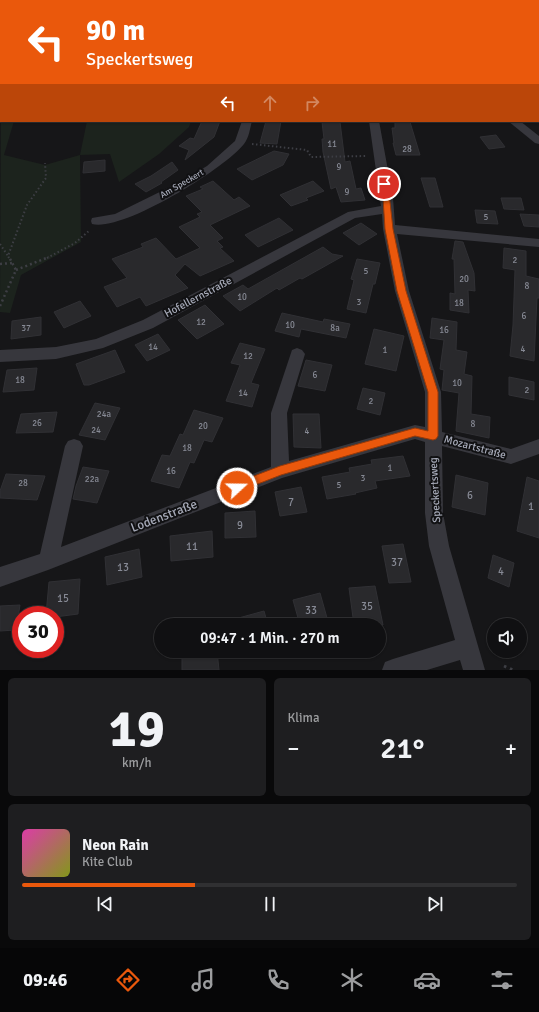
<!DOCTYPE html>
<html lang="de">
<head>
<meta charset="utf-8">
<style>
	:root { --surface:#101012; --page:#1e1e20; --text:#f1f3f6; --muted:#9c9d9f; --line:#303032; --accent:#ea580c }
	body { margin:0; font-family:Signika,sans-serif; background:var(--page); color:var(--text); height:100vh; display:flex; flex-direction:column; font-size:15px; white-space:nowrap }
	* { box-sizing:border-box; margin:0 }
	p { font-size:13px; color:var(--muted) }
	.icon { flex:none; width:22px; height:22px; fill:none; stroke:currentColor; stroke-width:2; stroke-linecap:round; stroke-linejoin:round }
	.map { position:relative; height:670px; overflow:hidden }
	.sheet { display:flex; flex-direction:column; gap:8px; padding:8px; background:#09090a; flex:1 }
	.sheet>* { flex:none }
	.banner { position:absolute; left:0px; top:0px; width:539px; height:122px; box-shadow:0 1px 3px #0004,0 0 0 1px var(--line); background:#ea580c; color:#fff; overflow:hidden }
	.fabs { position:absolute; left:487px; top:618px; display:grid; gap:8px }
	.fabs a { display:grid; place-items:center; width:40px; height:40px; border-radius:50%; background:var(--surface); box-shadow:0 1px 3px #0004,0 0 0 1px var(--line); font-size:20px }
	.speed { position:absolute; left:12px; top:606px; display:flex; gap:8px; font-size:20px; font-weight:700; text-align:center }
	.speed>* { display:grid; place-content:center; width:52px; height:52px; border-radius:50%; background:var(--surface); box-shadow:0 1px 3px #0004,0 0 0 1px var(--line); line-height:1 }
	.speed .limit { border:6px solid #d22; background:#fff; color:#111 }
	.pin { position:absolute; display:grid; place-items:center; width:34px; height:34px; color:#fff; margin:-17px; border:2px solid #fff; border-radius:50%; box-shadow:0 1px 4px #0007 }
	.me { position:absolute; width:44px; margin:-22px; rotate:69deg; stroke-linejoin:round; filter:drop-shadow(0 0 3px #0008) }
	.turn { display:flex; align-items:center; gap:14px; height:84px; padding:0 20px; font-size:18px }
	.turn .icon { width:52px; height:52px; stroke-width:2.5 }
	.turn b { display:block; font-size:28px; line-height:34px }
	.lanes { display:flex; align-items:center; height:38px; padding:0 20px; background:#0003; justify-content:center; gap:20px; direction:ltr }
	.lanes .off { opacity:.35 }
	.big { font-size:30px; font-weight:600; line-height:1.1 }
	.sheet .widget { flex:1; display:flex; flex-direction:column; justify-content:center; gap:6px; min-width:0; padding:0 14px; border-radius:6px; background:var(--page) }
	.sheet .dial { align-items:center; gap:0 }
	.dial b { font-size:52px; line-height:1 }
	.song { display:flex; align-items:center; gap:12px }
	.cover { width:48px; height:48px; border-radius:6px; background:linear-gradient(135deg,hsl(320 70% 55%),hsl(70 70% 35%)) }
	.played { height:4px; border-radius:2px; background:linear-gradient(90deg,var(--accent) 35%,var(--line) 35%) }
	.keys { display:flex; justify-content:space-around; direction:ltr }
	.heat { display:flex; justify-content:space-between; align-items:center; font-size:22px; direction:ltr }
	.sheet .tiles { flex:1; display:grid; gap:8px; grid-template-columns:1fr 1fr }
	.widget:last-child { grid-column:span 2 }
	.trip { position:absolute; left:154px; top:618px; width:232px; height:40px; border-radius:20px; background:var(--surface); box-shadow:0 1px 3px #0004,0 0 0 1px var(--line); font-weight:600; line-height:40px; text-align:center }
	.tab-bar { display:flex; height:64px; justify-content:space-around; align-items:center; background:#060607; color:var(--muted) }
	.tab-bar .icon { width:28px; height:28px }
	.tab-bar .active { color:var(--accent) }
	.tab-bar b { font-size:18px; color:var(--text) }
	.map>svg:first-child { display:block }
</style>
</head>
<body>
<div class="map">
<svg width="539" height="670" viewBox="0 0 539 670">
	<rect width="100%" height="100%" fill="#161618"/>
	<polygon fill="#1c231d" points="1,77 1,121 14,121 4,155 45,165 80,155 87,121 191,121 189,127 159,154 119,182 110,154 80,155 81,242 21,275 10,313 0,312"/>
	<g fill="#29292c" stroke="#303034">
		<polygon points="202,121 220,121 214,137 185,160 189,150 179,146 190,138 194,139"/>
		<polygon points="266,121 281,121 277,144 260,143"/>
		<polygon points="322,122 340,122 345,162 350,161 356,189 361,188 365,200 341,202 336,187 331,189 323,152 322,139 324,139"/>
		<polygon points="395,122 410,122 420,155 396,155 393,143 394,143 392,128 395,128"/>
		<polygon points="496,135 505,147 489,149 480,137"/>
		<polygon points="274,151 289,154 283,165 252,180 237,169"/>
		<polygon points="105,160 105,171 83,173 84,162"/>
		<polygon points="172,162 178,170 161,182 162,183 146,192 135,184 151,176"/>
		<polygon points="421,178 435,178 443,207 430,207"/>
		<polygon points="213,181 234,200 239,197 250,206 210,225 223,238 217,241 223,247 220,248 234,261 200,276 185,264 175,275 188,288 146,306 140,297 117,307 104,287 127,278 112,259 143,247 141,244 156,238 176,259 200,248 179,227 200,217 197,214 202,212 186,196 203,189 200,187"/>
		<polygon points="313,181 324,191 306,198 308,200 291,206 280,195"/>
		<polygon points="501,198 521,198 524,210 504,209"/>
		<polygon points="475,210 495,211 498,224 477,223"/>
		<polygon points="520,214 539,215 539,227 524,226"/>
		<polygon points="279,218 293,230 258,247 245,235"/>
		<polygon points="361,223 377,234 359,245 343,233"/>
		<polygon points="455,241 463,242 474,273 475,291 468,290 469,313 450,310 450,293 455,294 454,259 452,259"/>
		<polygon points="323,247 332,254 343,256 302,279 300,278 279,290 277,288 240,311 223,296 243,285 248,289"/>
		<polygon points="504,248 526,251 526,276 539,279 539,298 537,298 534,361 510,356 513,325 515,270 503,268"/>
		<polygon points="357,259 380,263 375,284 373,284 366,313 347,309 354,280 351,279"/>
		<polygon points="80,301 91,316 64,328 54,312"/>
		<polygon points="205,305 224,324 197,339 178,320"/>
		<polygon points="282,313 323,322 324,319 350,324 346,338 301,329 299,337 275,331"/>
		<polygon points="41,317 41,335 11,339 12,321"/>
		<polygon points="432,318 457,322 456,350 467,352 464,374 472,376 471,414 490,417 489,438 456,431 459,393 442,390 444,370 440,369 444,340 430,338"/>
		<polygon points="374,329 404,336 396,371 365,364"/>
		<polygon points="158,334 170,350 147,361 135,345"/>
		<polygon points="240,343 265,349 251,383 259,385 252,407 226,401 240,365 231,363"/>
		<polygon points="115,350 125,372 89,385 84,385 76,364"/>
		<polygon points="306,360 332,365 325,391 298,386"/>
		<polygon points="37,368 34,390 3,392 7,370"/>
		<polygon points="509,377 534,382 534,400 509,395"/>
		<polygon points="363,388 385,393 380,415 357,409"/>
		<polygon points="95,403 120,408 105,440 79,435"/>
		<polygon points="194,410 223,418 212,442 204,440 194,463 190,462 179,488 151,481 162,455 170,456 180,434 183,435"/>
		<polygon points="57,412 53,432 16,433 21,414"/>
		<polygon points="293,414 319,414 321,448 294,447"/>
		<polygon points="403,456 410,476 375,481 377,488 355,493 356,494 327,499 322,477 350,472 349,468 372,464 371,460"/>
		<polygon points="83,467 109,471 97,503 73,499 76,486"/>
		<polygon points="6,474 45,476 37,500 0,498 0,491"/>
		<polygon points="456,475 488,483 485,515 452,507"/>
		<polygon points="527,477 539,481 539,538 517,531"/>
		<polygon points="301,487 307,512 280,516 275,492"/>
		<polygon points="255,511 256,537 225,538 225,513"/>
		<polygon points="212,531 213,557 171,561 170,536"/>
		<polygon points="403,544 411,582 389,583 382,546"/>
		<polygon points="139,549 142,577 107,585 105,557"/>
		<polygon points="493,555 514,563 509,587 488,578"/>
		<polygon points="80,579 78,614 55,617 55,615 46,615 49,582"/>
		<polygon points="375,586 383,625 354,625 349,588"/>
		<polygon points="320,593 327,618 300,625 293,600"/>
		<polygon points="20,605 16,630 0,631 0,606"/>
		<polygon points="264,611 268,625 225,625 224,622"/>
		<polygon points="182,651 217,651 219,670 182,670"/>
	</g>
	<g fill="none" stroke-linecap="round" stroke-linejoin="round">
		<g stroke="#3d3e44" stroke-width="1.5" stroke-dasharray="1.5 2" stroke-linecap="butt">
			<polyline points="491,1 495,0"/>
			<polyline points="0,103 1,100"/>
		</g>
		<g stroke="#3d3e44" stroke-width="2" stroke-dasharray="1.5 2.5" stroke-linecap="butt">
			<polyline points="252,144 307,150 311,157 367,156"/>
			<polyline points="0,244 8,256"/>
			<polyline points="9,258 8,256 27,205 46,178 45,163"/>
			<polyline points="47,258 75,243 90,230"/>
		</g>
		<g stroke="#3d3e44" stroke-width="2.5" stroke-dasharray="2 3" stroke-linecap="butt">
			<polyline points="0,264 12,263"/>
			<polyline points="16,270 49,257"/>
			<polyline points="0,306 16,270 9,257"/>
		</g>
		<polyline stroke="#3d3e44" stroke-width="3" stroke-dasharray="2.5 4" stroke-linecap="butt" points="504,666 513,670"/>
		<g fill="#37373d" fill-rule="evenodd">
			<polygon points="225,0 234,0 225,1"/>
			<rect x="308" y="0" width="9" height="1"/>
			<path d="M242 121H252C250 128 249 138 244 144 224 169 123 232 92 224L91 221 92 218 115 214 180 182 207 166 235 141Z"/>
			<polygon points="369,121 379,121 393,198 395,225 539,239 539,247 397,234 409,291 441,392 442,432 511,449 539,439 539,454 511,464 442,446 443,513 449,546 485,670 463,670 460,660 427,670 382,670 385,662 393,659 455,640 429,546 425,513 425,442 415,439 282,478 48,570 0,587 0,567 40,554 65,446 68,441 74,439 80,441 83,446 61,547 271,467 271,413 292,350 297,348 302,350 305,354 287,413 289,461 415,425 425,427 425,392 395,291 383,229 382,214 355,218 153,328 103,348 56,359 0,362 0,350 56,347 96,339 143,320 348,212 381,206"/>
			<polygon points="508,121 520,121 539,136 539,144 535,143"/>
		</g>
	</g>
	<polygon fill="#ea580c" stroke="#983908" points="382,182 384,182 388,184 393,229 406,291 438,392 438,436 436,439 433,440 415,436 281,475 237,492 233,491 231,488 233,484 280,466 415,428 428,431 428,392 397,291 385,229"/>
	<g text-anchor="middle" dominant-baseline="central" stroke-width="4" stroke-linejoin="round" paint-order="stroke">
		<g font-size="9" fill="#878a95">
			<text x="332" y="144">11</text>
			<text x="407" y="149">28</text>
			<text x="339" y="167">9</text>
			<text x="347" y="192">9</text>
			<text x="486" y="217">5</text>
			<text x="515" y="260">2</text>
			<text x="366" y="271">5</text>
			<text x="464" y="279">20</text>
			<text x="527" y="286">8</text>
			<text x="242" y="297">10</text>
			<text x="359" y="302">3</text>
			<text x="459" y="303">18</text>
			<text x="524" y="316">6</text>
			<text x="201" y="322">12</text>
			<text x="290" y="325">10</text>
			<text x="26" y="328">37</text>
			<text x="335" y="328">8a</text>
			<text x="444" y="330">16</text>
			<text x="153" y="347">14</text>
			<text x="523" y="349">4</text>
			<text x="385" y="350">1</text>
			<text x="248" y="356">12</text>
			<text x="315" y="375">6</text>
			<text x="20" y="380">18</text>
			<text x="457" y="383">10</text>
			<text x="527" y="390">2</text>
			<text x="243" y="393">14</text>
			<text x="371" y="401">2</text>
			<text x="104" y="414">24a</text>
			<text x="37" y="423">26</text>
			<text x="473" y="424">8</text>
			<text x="203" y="426">20</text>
			<text x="96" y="430">24</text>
			<text x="307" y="431">4</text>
			<text x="187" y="448">18</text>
			<text x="390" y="468">1</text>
			<text x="171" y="471">16</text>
			<text x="363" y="478">3</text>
			<text x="92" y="479">22a</text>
			<text x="23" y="483">28</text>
			<text x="339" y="485">5</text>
		</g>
		<g font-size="9" fill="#a7abb9" stroke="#111113">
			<text transform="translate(182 184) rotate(-30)">Am Speckert</text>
		</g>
		<g font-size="11" fill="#a7abb9" stroke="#111113">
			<text transform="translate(198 297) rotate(-28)">Hofellernstraße</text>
			<text transform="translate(475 447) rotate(15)">Mozartstraße</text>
			<text transform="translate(435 490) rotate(-93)">Speckertsweg</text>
		</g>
		<g font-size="11" fill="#878a95">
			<text x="470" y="495">6</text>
			<text x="291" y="502">7</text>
			<text x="531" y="506">1</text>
			<text x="240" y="525">9</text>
			<text x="192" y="546">11</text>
			<text x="397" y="562">37</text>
			<text x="123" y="567">13</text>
			<text x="501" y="571">4</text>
			<text x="63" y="598">15</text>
			<text x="367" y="606">35</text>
			<text x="311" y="610">33</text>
		</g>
		<g font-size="13" fill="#a7abb9" stroke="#111113">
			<text transform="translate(164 516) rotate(-21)">Lodenstraße</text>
		</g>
	</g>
</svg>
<div class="fabs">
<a><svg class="icon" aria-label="sound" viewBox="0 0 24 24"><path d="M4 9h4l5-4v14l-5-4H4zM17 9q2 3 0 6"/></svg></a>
</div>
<div class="speed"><div class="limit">30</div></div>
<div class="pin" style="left:384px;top:184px;background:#d93025"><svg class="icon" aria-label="arrive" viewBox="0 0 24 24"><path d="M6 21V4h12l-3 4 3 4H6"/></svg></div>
<svg class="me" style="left:237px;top:488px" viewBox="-20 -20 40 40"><circle r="17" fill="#ea580c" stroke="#fff" stroke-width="3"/><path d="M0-11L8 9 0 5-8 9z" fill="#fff"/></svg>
<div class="trip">09:47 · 1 Min. · 270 m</div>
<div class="banner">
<div class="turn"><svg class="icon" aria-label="left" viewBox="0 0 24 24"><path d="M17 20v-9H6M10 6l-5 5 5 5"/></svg><div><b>90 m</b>Speckertsweg</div></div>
<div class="lanes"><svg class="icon" aria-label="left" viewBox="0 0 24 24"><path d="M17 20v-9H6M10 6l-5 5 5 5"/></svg><svg class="icon off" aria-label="ahead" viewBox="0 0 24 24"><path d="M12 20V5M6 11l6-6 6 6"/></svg><svg class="icon off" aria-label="right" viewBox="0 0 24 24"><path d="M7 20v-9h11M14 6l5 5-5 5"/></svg></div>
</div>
</div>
<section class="sheet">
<div class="tiles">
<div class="widget dial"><b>19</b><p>km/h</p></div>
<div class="widget"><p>Klima</p>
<div class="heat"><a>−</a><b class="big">21°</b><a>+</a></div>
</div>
<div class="widget">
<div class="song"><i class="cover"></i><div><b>Neon Rain</b><p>Kite Club</p></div></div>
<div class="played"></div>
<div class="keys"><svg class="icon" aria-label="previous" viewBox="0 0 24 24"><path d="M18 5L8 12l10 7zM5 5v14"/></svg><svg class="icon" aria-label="pause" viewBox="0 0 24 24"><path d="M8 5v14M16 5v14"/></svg><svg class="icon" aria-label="next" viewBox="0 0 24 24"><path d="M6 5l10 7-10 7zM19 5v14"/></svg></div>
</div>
</div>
</section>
<nav class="tab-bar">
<b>09:46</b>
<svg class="icon active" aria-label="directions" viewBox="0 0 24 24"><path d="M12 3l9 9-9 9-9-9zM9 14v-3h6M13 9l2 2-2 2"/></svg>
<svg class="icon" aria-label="music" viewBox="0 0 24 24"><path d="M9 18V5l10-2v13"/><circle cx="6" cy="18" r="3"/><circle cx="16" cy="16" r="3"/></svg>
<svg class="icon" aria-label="phone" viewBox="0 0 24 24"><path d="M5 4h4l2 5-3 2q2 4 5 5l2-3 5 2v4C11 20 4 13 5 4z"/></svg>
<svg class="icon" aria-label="climate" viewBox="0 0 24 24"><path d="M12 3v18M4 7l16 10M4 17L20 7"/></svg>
<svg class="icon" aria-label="car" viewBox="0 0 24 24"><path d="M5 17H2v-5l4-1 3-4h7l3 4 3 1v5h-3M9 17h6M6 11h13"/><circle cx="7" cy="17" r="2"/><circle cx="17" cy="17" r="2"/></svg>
<svg class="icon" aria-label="filters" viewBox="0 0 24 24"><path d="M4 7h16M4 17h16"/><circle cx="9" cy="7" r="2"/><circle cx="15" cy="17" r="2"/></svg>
</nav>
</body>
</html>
